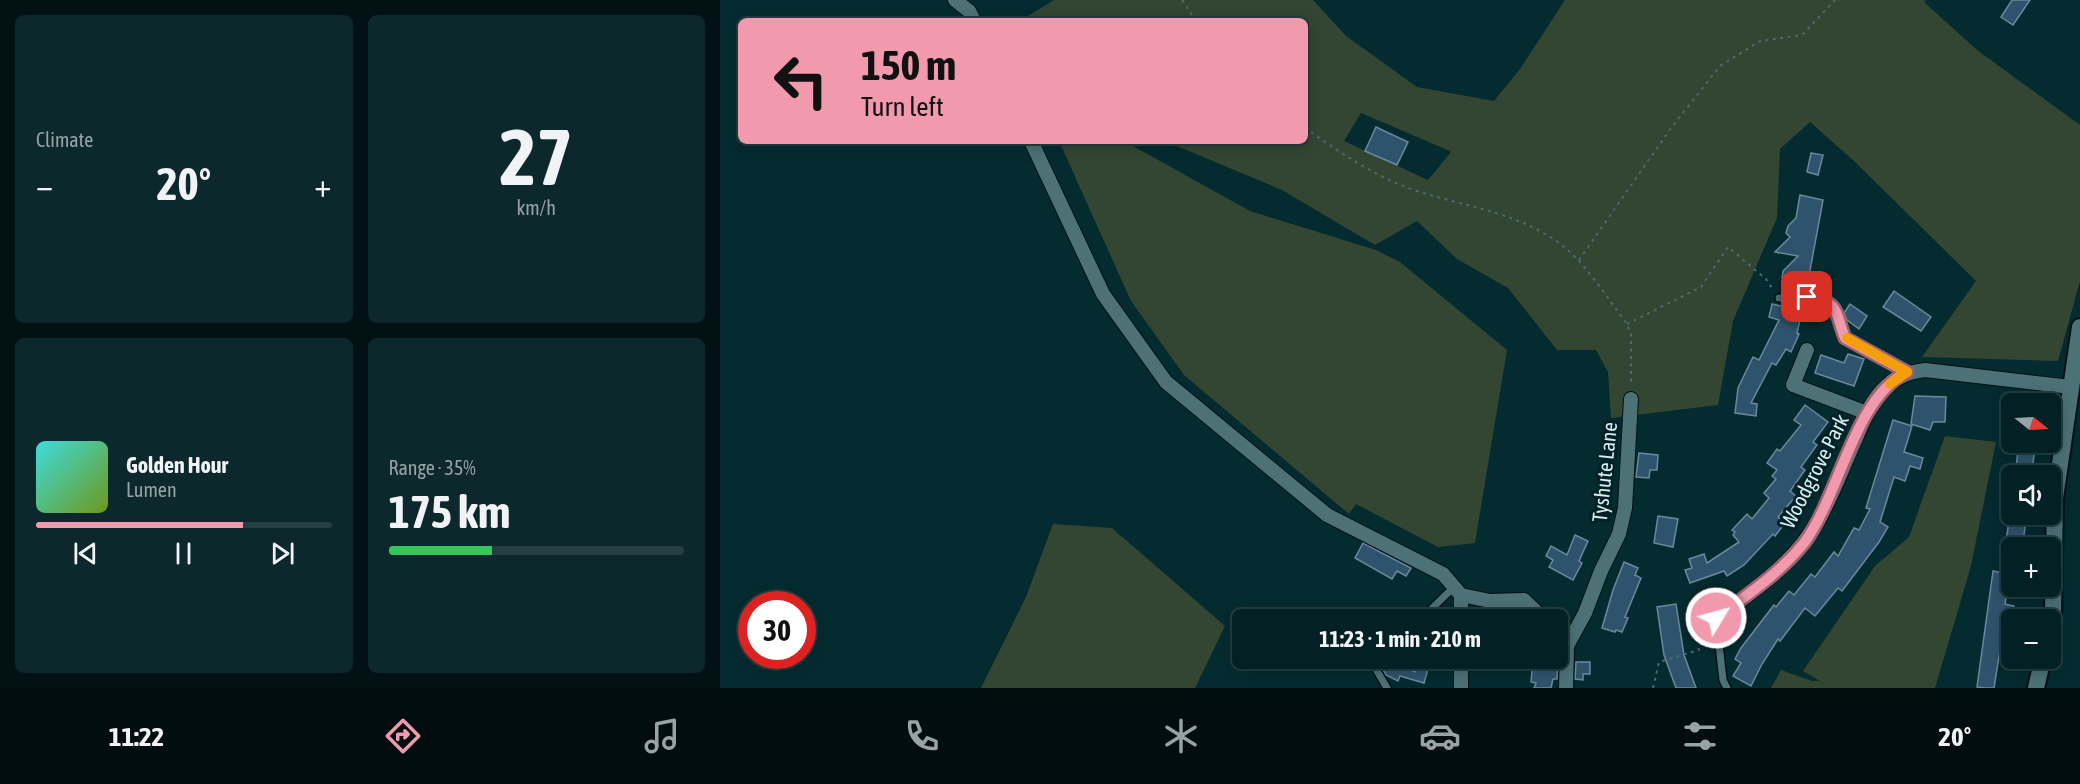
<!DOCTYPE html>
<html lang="en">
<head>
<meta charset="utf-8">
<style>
	:root { --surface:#032024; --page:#0d282c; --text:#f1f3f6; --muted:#97a3a6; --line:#243e41; --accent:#f29aad }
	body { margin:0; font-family:"Asap Condensed",sans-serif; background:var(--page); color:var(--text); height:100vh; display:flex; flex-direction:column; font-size:22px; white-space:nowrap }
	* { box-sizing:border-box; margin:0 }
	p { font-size:20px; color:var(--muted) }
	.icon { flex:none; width:33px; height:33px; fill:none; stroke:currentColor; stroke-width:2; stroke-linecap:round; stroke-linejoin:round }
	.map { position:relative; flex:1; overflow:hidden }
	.panel { display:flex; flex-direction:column; gap:15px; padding:15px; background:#021214; width:720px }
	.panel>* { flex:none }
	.hud { position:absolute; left:18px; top:18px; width:570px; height:126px; border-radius:9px; box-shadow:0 3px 15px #0003,0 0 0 2px var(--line); background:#f29aad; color:#111; overflow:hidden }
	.needle { width:39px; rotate:108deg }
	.buttons { position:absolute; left:1281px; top:393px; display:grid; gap:12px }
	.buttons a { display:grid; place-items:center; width:60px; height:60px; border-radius:9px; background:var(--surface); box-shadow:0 3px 15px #0003,0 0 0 2px var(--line); font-size:30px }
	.speed { position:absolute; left:18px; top:591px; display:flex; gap:12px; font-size:30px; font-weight:700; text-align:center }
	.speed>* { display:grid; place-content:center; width:78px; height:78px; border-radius:50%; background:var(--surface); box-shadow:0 3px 15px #0003,0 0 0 2px var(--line); line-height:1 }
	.speed .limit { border:9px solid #d22; background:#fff; color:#111 }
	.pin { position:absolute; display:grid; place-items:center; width:51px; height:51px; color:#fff; margin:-26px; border-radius:12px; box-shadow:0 3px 9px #0006 }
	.me { position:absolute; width:66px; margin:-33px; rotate:53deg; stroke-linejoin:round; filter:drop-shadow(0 0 4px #0008) }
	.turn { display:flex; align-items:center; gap:21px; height:126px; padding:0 24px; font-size:27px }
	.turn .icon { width:78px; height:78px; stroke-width:2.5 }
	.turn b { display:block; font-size:42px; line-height:51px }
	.big { font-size:45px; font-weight:700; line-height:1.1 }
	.panel .tile { flex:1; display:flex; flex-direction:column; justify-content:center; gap:9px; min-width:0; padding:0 21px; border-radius:9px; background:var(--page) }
	.panel .dial { align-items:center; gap:0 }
	.dial b { font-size:78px; line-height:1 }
	.song { display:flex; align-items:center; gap:18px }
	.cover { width:72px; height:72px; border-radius:9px; background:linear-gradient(135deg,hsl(180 70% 55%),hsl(80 70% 35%)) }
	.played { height:6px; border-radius:3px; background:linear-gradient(90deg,var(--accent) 70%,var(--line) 70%) }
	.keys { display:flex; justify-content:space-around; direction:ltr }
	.heat { display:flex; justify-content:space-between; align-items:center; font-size:33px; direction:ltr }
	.charge { height:9px; border-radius:4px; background:linear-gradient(90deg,#34c759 35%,var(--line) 0) }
	.panel .tiles { flex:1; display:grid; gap:15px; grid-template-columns:repeat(2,1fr) }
	.trip { position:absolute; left:512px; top:609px; width:336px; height:60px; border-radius:9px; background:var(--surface); box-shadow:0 3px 15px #0003,0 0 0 2px var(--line); font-weight:700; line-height:60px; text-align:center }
	.dock { display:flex; height:96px; justify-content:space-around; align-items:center; background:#010d0e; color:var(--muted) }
	.dock .icon { width:42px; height:42px }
	.dock .active { color:var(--accent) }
	.dock b { font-size:27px; color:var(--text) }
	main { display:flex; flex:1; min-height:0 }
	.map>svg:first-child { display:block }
</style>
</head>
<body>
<main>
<section class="panel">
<div class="tiles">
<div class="tile"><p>Climate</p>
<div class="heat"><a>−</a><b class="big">20°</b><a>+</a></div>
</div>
<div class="tile dial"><b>27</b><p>km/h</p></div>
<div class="tile">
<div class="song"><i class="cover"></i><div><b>Golden Hour</b><p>Lumen</p></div></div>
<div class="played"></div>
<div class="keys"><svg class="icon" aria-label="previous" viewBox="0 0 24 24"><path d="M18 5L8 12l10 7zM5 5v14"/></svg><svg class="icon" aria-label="pause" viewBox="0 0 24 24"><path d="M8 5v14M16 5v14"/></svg><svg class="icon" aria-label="next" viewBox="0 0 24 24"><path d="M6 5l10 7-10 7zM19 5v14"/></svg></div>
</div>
<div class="tile"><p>Range · 35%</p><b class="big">175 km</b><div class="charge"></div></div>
</div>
</section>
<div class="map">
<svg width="1360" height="688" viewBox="0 0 1360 688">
	<rect width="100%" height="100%" fill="#042b30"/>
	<g fill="#334632" fill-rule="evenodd">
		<path d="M334 0H593L626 36 697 87 774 101 800 69 845 0H1206L1204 2 1257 50 1360 125V281L1338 361 1202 357 1256 281 1134 161 1090 122 1060 149 1057 218 1013 321 998 405 891 418 888 372 876 350H837L788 288 737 259 697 221 655 245 562 190 445 141H585V21H300ZM641 113 730 151 731 152 708 180 624 141Z"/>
		<polygon points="339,141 404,141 530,211 656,250 680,262 787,350 755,543 718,547 636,504 629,514 464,375 411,301"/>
		<polygon points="1225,436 1276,442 1251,566 1215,688 1051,688 1061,670 1092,681 1100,681 1083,671 1155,566 1189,537"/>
		<polygon points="333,524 392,528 505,626 475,688 261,688 306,597"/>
	</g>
	<g fill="#2e546d" stroke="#6d889b" stroke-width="1.5">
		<polygon points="1292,0 1310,0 1293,25 1281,17"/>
		<polygon points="656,127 688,142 677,165 645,151"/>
		<polygon points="1091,153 1103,155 1098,175 1087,172"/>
		<polygon points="1080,195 1103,200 1086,292 1072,292 1074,285 1065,283 1062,278 1063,271 1078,256 1055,252 1070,237 1066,233 1068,226 1076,218"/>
		<polygon points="1174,291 1211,317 1201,331 1163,307"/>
		<polygon points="1070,303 1084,303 1077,333 1079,334 1071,352 1066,349 1056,365 1052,363 1031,403 1037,404 1036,416 1015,413 1018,388 1033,357 1039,360 1059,320 1049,317 1052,304 1069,308"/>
		<polygon points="1130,304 1147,316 1139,329 1127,320 1124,313"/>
		<polygon points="1128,354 1144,359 1134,386 1095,373 1101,355 1124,363"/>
		<polygon points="1195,396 1226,397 1225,422 1213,422 1210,430 1191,424"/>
		<polygon points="1085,405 1108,422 1093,442 1097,445 1081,467 1085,470 1070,491 1076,496 1058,517 1065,523 1055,536 1053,534 1024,565 1007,576 1004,571 970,583 965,570 972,568 969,559 984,554 987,563 1019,542 1013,535 1015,532 1012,530 1027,514 1032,519 1049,498 1044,493 1056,479 1052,476 1057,470 1047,463 1057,449 1060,451 1081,425 1074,420"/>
		<polygon points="1173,420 1192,426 1184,452 1203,458 1200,469 1190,466 1185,481 1174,477 1160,522 1168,527 1159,542 1122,591 1118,588 1095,616 1085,608 1060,641 1058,639 1042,664 1031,686 1013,676 1021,663 1015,659 1021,648 1054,605 1056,607 1069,591 1074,595 1091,574 1095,577 1114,552 1118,556 1134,528 1139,530 1150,509 1146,508"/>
		<polygon points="1299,442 1316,442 1311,476 1295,476"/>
		<polygon points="919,453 938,455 937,470 930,470 929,478 916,477"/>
		<polygon points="1290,514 1307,514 1302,548 1285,548"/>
		<polygon points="938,516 958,519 953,547 934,543"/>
		<polygon points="855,535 868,541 859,561 862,563 853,580 829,567 833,560 826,556 831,546 847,555"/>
		<polygon points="643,543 691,568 686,576 677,571 672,579 635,558"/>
		<polygon points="904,562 918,568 915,575 921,578 905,617 908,618 902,632 896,630 895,632 882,628 893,590"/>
		<polygon points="1273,571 1290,574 1285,604 1294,606 1292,619 1285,618 1274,688 1265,688 1257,687"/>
		<polygon points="956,604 964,655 976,688 956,688 944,655 937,607"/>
		<polygon points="817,658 834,658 834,661 838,662 837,679 833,679 831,688 814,688 816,683 811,682 813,661"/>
		<polygon points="667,659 695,672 699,659 710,662 704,683 680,676 678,681 666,675 663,670"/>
		<polygon points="856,662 870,662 870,674 863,674 863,680 855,679"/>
	</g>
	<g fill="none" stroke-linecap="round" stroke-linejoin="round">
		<g stroke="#001216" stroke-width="10">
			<g id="service">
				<path d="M1059 298C1078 298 1110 291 1119 315 1122 322 1122 330 1126 337L1187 372"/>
				<polyline points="996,618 1003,680 1007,688"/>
				<polyline points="700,620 734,587"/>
				<polyline points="662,658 657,671 667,688"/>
			</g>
		</g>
		<g stroke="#001216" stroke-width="16">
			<g id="minor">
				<polyline points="235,0 249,11 254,21"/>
				<polyline points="311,141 383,294 446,382 607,515 723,574 741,595 741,620"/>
				<polyline points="1087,350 1073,385 1147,413"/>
				<polyline points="741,595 770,601 804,600 825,620"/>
				<path d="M996 618C1027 595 1060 573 1083 543 1107 512 1121 471 1137 436 1143 422 1148 407 1158 395 1170 380 1186 372 1205 370L1351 387"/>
				<polyline points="837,634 847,646 846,688"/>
				<polyline points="847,646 865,613 881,571 899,534 905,508 911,399"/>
				<polyline points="741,688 741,658"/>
			</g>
		</g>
		<g stroke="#001216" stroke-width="20">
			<g id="tertiary">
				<polyline points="1330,626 1333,614 1335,498 1360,327"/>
				<polyline points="1316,688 1323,658"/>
			</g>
		</g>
		<g stroke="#496a6e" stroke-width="2" stroke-dasharray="3 4.5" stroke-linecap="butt">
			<polyline points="462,0 476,21"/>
			<path d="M585 128C619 152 657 178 697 191 746 207 791 211 835 240 865 261 885 295 907 324L911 335V386"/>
			<polyline points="859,260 951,128 1000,66 1040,41 1082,35 1115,0"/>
			<polyline points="907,324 981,287 1008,247 1046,279 1054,291"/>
			<polyline points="933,688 939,662 979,650 978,646 983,643 981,636 986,633 984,627"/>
		</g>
		<use href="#service" stroke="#4c7176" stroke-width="7"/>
		<use href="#minor" stroke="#4c7176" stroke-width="14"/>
		<use href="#tertiary" stroke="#4c7176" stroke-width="16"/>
	</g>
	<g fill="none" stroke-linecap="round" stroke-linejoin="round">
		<g stroke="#9d6470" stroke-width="15">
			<path id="route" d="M996 618C1027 595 1060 573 1084 543 1120 495 1134 398 1187 372L1125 338C1115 313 1120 300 1087 297"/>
		</g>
		<use href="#route" stroke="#f29aad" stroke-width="10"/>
		<polyline stroke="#f59e0b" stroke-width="10" points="1127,338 1187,372 1170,384"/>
	</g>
	<g text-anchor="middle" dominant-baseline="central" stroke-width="6" stroke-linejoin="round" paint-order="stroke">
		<g font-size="21" fill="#d9edf0" stroke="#002126">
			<text transform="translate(1094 471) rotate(-63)">Woodgrove Park</text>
			<text transform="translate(884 472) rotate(-84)">Tyshute Lane</text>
		</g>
	</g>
</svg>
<div class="buttons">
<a><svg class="needle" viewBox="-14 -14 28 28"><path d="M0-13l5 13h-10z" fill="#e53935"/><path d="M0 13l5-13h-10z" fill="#97a3a6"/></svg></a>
<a><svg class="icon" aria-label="sound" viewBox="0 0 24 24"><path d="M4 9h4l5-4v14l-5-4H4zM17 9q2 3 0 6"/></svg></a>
<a>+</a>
<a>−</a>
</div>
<div class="speed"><div class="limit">30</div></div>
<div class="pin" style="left:1087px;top:297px;background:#d93025"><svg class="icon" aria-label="arrive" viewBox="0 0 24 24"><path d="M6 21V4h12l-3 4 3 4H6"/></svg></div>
<svg class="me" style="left:996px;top:618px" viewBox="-20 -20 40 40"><circle r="17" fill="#f29aad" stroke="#fff" stroke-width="3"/><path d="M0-11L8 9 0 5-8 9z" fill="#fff"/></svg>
<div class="trip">11:23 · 1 min · 210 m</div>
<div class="hud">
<div class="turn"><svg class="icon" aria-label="left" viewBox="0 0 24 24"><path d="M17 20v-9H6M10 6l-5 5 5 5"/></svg><div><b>150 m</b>Turn left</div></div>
</div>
</div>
</main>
<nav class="dock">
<b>11:22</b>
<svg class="icon active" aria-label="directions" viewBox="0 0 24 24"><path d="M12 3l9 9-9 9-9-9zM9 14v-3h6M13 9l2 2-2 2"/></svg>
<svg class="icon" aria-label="music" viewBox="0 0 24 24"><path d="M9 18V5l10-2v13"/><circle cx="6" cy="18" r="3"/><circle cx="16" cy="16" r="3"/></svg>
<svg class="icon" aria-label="phone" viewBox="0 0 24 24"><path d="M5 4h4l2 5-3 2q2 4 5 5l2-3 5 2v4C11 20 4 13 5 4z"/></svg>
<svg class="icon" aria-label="climate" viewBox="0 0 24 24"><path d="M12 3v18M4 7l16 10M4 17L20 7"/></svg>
<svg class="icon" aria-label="car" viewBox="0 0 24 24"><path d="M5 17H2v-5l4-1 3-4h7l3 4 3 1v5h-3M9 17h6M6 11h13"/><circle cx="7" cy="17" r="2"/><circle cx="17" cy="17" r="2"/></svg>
<svg class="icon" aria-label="filters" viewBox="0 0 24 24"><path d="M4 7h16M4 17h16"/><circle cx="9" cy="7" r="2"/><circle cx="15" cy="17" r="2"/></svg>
<b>20°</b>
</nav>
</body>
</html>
